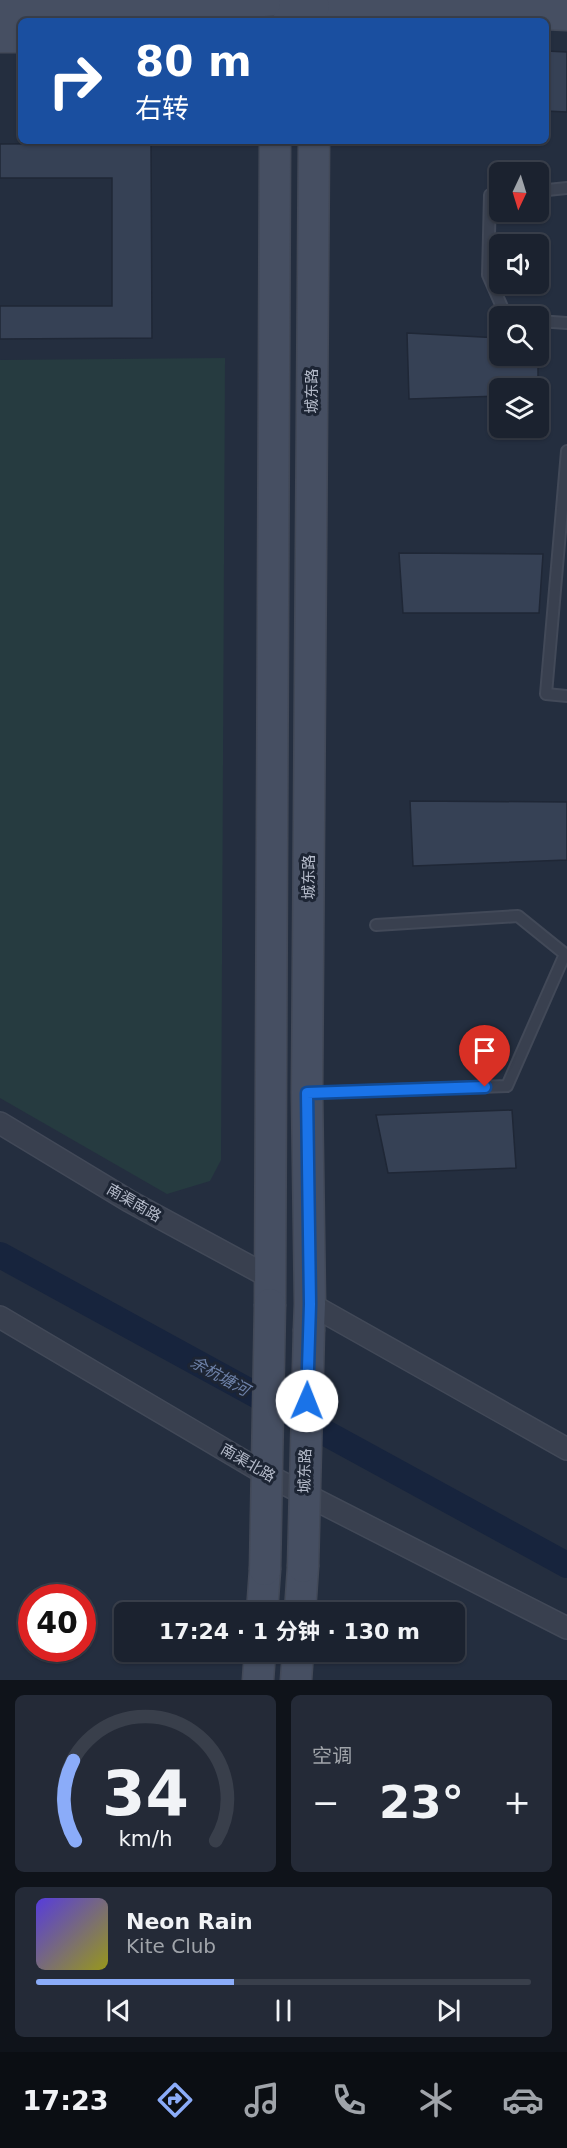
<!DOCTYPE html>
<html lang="zh">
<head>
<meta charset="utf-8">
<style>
	:root { --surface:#1b222f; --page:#242a37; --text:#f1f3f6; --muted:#a0a4aa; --line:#393f4b; --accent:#8bacf9 }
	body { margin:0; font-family:"DejaVu Sans","Noto Sans SC",sans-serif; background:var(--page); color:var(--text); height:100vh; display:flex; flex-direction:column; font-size:22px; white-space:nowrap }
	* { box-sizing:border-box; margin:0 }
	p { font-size:20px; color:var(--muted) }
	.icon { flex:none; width:33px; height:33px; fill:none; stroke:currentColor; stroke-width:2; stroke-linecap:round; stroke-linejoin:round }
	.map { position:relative; height:1680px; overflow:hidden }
	.sheet { display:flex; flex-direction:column; gap:15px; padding:15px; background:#0f131a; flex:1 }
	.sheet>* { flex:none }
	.banner { position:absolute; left:18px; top:18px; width:531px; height:126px; border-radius:9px; box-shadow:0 2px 4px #0004,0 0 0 2px var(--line); background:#1a4fa0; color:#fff; overflow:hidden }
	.needle { width:39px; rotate:184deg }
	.buttons { position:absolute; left:489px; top:162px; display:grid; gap:12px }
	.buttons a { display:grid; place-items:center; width:60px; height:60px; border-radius:9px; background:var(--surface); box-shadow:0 2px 4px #0004,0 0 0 2px var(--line); font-size:30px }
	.speed { position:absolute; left:18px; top:1584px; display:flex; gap:12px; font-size:30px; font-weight:700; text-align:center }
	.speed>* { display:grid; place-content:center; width:78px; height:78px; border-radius:50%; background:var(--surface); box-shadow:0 2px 4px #0004,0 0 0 2px var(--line); line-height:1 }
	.speed .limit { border:9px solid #d22; background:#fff; color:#111 }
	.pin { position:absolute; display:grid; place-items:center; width:51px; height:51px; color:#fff; margin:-62px -26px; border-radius:50% 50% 50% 0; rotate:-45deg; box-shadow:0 0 6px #0007 }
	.pin .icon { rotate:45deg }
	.me { position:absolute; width:66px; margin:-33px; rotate:1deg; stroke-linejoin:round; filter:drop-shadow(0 0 4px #0008) }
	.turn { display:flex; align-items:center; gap:21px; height:126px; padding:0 18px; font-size:27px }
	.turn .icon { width:78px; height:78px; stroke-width:2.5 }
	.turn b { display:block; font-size:42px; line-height:51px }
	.big { font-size:45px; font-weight:700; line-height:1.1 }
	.sheet .tile { flex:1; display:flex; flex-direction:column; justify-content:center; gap:9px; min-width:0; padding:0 21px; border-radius:9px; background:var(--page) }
	.sheet .dial { align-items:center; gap:0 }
	.dial svg { height:156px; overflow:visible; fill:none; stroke:var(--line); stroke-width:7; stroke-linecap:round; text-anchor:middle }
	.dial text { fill:var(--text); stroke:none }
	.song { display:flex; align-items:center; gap:18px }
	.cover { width:72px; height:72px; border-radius:9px; background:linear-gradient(135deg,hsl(250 70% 55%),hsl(60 70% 35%)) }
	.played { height:6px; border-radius:3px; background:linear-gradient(90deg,var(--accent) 40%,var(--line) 40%) }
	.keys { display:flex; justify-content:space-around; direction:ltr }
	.heat { display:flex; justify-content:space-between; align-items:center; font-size:33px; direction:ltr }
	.sheet .tiles { flex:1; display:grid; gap:15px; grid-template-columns:1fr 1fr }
	.tile:last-child { grid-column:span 2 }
	.trip { position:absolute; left:114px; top:1602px; width:351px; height:60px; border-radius:9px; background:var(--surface); box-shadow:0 2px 4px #0004,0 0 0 2px var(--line); font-weight:700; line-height:60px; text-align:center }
	.menu { display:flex; height:96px; justify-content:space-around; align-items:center; background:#0b0e13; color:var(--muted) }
	.menu .icon { width:42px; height:42px }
	.menu .active { color:var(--accent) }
	.menu b { font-size:27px; color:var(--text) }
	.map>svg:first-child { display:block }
</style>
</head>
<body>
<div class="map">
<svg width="567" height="1680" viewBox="0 0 567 1680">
	<rect width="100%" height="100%" fill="#242e3f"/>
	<polygon fill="#263b40" points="225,358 221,1160 210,1181 167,1194 0,1098 0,360"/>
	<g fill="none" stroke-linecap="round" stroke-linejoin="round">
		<polyline stroke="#17243d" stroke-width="26" points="0,1255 567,1565"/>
	</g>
	<g fill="#364155" stroke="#1f2736" stroke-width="1.5">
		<polygon points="546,51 567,52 567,112 546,111"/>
		<polygon points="151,143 152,338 0,339 0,306 112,306 112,178 0,178 0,144"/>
		<polygon points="407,333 500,338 500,356 538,356 538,388 500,388 500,396 409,399"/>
		<polygon points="399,553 543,554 539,613 403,613"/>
		<polygon points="410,801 567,802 567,860 413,866"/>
		<polygon points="512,1110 516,1168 388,1173 376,1115"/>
	</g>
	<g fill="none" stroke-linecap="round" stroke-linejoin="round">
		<g stroke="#424958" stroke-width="14">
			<g id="lane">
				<polyline points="538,191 567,188"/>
				<polyline points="500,194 490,195 488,275 506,316"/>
				<polyline points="538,321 567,323"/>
				<polyline points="567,451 546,694 567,696"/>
				<polyline points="307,1093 507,1086 565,954 518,916 376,925"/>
			</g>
		</g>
		<g stroke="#424958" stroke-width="24">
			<g id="street">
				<polyline points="0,1123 129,1201 271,1278"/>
				<polyline points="310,1304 567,1449"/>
				<polyline points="0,1317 269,1476 567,1628"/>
			</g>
		</g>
		<g stroke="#424958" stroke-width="33">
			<g id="secondary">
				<polyline points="314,6 381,6 567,15"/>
				<polyline points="0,12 184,11 272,0"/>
				<polyline points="288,21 314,6 294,3"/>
				<polyline points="0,37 21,37"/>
				<polyline points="270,1304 275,141"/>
				<polyline points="309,1329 310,1304 307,1093 314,141"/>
				<polyline points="262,1612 265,1570"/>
				<polyline points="300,1612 303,1567"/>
				<polyline points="258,1680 260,1652"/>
				<polyline points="296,1680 298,1652"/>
			</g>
		</g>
		<use href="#lane" stroke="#39404f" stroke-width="10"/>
		<use href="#street" stroke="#39404f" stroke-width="21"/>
		<use href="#secondary" stroke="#464f62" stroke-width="30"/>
		<g stroke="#424958" stroke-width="33" stroke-linecap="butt">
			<g id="secondary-bridge">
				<polyline points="303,1567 309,1329"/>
				<polyline points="265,1570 270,1304"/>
			</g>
		</g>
		<use href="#secondary-bridge" stroke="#464f62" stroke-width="30"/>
	</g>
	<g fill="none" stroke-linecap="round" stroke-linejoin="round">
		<g stroke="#114b97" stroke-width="15">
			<polyline id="route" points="307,1401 310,1304 307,1093 485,1087"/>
		</g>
		<use href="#route" stroke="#1a73e8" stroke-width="10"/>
	</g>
	<g text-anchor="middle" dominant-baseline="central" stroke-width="6" stroke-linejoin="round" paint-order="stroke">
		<g font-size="15" fill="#b5bbca" stroke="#1d2534">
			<text transform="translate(312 391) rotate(-90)">城东路</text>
			<text transform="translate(309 877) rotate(-90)">城东路</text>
			<text transform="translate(134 1203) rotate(30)">南渠南路</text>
			<text transform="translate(248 1463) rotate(30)">南渠北路</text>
			<text transform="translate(305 1471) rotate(-89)">城东路</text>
		</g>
		<g font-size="16" font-style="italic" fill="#6e82a9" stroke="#1d2534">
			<text transform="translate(220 1376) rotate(29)">余杭塘河</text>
		</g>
	</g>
</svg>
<div class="buttons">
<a><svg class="needle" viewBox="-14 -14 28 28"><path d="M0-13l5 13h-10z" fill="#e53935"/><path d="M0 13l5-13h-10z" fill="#a0a4aa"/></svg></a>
<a><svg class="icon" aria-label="sound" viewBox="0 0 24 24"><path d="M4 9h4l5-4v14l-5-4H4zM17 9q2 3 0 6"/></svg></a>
<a><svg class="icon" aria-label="search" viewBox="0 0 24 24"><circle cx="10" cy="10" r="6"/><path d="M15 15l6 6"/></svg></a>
<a><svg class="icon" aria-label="layers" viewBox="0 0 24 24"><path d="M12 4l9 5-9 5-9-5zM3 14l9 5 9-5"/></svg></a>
</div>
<div class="speed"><div class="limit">40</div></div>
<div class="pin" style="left:485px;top:1087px;background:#d93025"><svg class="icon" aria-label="arrive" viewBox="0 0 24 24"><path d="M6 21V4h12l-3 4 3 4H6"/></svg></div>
<svg class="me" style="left:307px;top:1401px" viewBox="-20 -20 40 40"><circle r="19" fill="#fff"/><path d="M0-13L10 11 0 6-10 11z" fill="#1a73e8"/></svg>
<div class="trip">17:24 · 1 分钟 · 130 m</div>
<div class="banner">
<div class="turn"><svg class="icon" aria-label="right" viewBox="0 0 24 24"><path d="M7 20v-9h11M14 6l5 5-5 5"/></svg><div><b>80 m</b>右转</div></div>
</div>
</div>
<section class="sheet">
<div class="tiles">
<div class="tile dial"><svg viewBox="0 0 100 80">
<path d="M14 69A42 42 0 1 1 86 69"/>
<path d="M14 69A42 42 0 0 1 13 28" stroke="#8bacf9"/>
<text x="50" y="56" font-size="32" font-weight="700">34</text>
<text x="50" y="72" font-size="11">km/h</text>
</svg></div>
<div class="tile"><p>空调</p>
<div class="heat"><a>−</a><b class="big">23°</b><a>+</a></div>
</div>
<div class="tile">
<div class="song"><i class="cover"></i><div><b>Neon Rain</b><p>Kite Club</p></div></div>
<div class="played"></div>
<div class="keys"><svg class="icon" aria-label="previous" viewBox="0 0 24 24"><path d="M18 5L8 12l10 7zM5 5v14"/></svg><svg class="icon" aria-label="pause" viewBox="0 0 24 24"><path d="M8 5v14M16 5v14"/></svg><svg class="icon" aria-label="next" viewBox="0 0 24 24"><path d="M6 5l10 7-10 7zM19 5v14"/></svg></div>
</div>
</div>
</section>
<nav class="menu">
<b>17:23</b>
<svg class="icon active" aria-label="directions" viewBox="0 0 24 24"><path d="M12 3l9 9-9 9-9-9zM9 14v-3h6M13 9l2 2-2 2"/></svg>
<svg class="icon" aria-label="music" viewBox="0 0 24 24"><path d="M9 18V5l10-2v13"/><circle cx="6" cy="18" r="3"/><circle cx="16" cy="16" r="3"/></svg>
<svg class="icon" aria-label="phone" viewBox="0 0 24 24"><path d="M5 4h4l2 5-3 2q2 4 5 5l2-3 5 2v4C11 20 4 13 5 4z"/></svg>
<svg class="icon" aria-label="climate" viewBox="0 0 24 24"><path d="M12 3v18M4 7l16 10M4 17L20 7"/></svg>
<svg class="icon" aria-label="car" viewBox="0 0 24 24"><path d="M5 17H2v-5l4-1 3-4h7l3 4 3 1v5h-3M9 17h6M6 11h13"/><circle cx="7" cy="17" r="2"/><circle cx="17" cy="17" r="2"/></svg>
</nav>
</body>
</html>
